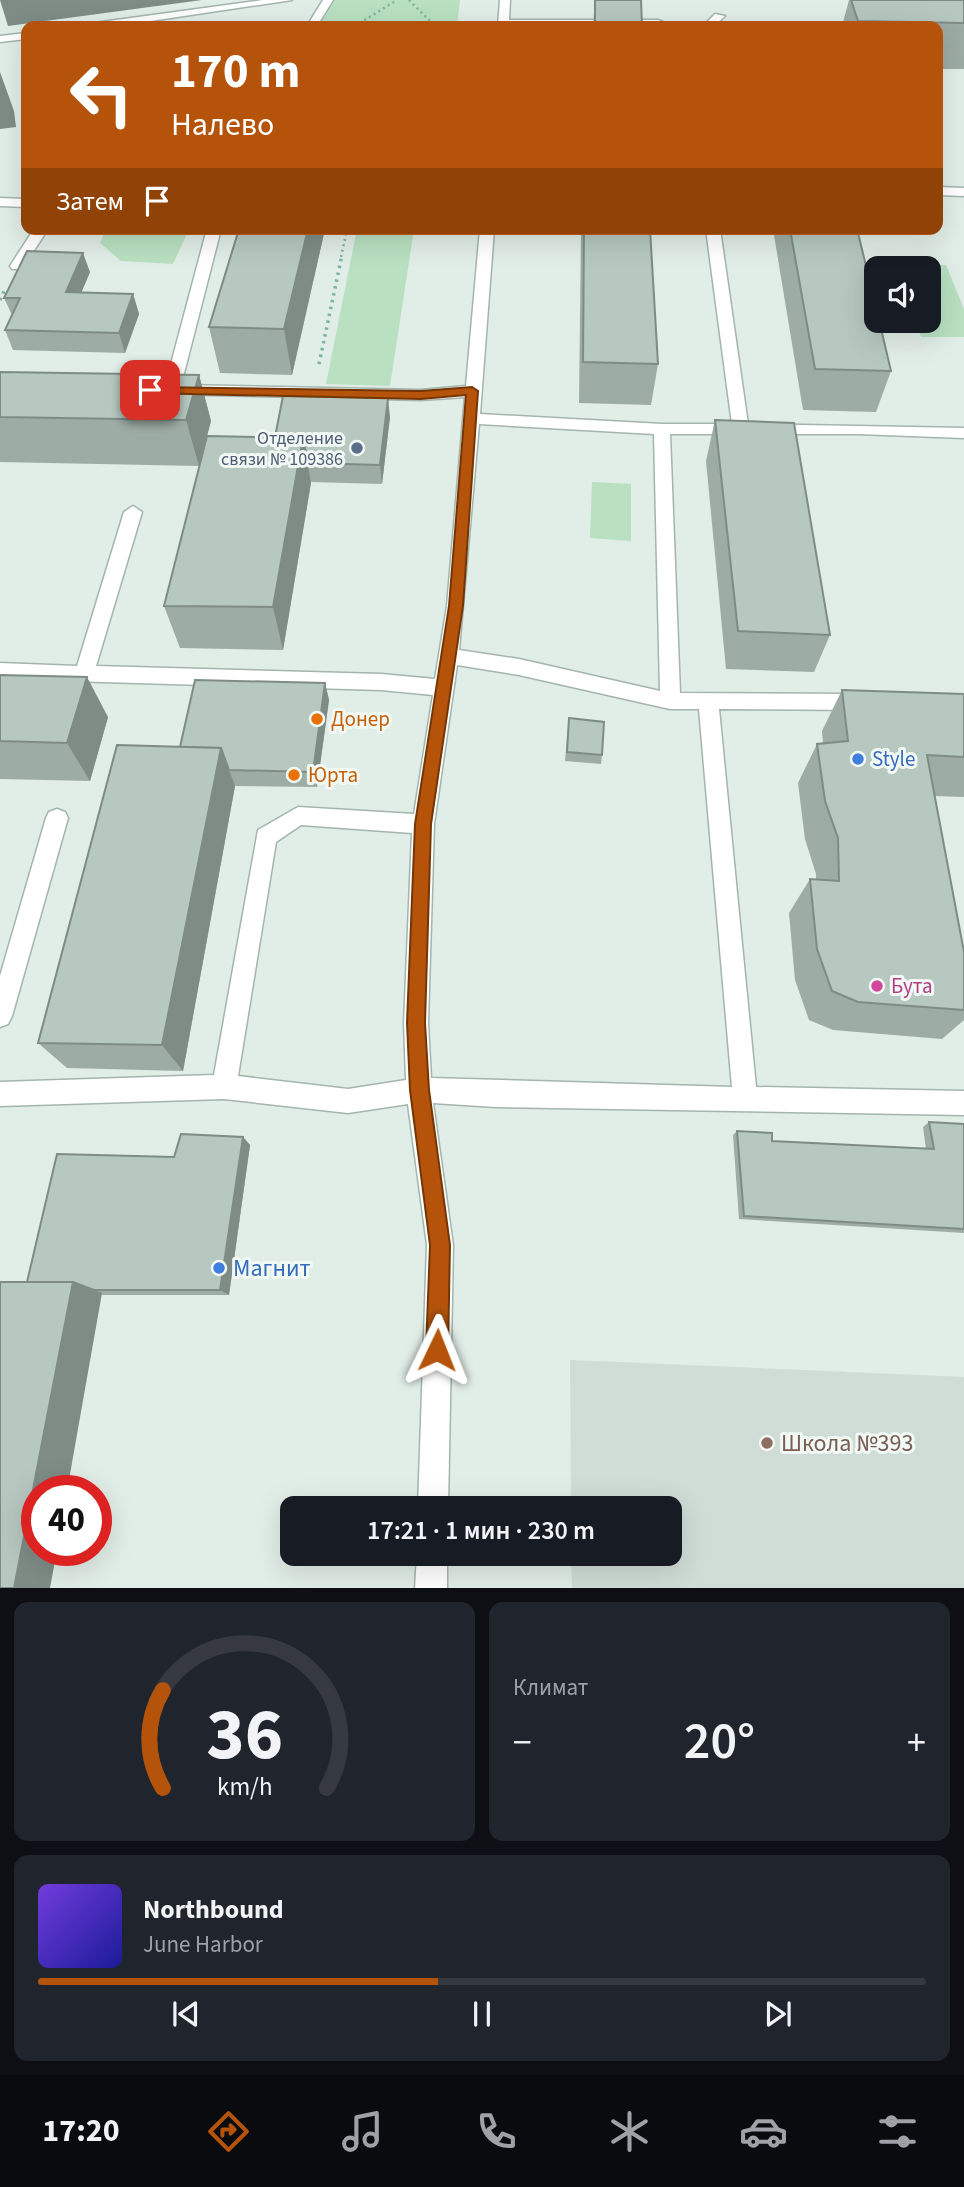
<!DOCTYPE html>
<html lang="ru">
<head>
<meta charset="utf-8">
<style>
	:root { --surface:#171b24; --page:#20242c; --text:#f1f3f6; --muted:#9ea1a6; --line:#363941; --accent:#b45309 }
	body { margin:0; font-family:"Source Sans 3",sans-serif; background:var(--page); color:var(--text); height:100vh; display:flex; flex-direction:column; font-size:26px; white-space:nowrap }
	* { box-sizing:border-box; margin:0 }
	p { font-size:23px; color:var(--muted) }
	.icon { flex:none; width:38px; height:38px; fill:none; stroke:currentColor; stroke-width:2; stroke-linecap:round; stroke-linejoin:round }
	.map { position:relative; height:1588px; overflow:hidden }
	.details { display:flex; flex-direction:column; gap:14px; padding:14px; background:#0d0f14; flex:1 }
	.details>* { flex:none }
	.banner { position:absolute; left:21px; top:21px; width:922px; height:214px; border-radius:14px; box-shadow:0 7px 28px #0002; background:#b45309; color:#fff; overflow:hidden }
	.controls { position:absolute; left:864px; top:256px; display:grid; gap:14px }
	.controls a { display:grid; place-items:center; width:77px; height:77px; border-radius:14px; background:var(--surface); box-shadow:0 7px 28px #0002; font-size:35px }
	.speed { position:absolute; left:21px; top:1475px; display:flex; gap:14px; font-size:35px; font-weight:700; text-align:center }
	.speed>* { display:grid; place-content:center; width:91px; height:91px; border-radius:50%; background:var(--surface); box-shadow:0 7px 28px #0002; line-height:1 }
	.speed .limit { border:10px solid #d22; background:#fff; color:#111 }
	.pin { position:absolute; display:grid; place-items:center; width:60px; height:60px; color:#fff; margin:-30px; border-radius:14px; box-shadow:0 4px 10px #0006 }
	.me { position:absolute; width:77px; margin:-38px; rotate:2deg; stroke-linejoin:round; filter:drop-shadow(0 0 5px #0008) }
	.turn { display:flex; align-items:center; gap:24px; height:147px; padding:0 35px; font-size:32px }
	.turn .icon { width:91px; height:91px; stroke-width:2.5 }
	.turn b { display:block; font-size:49px; line-height:60px }
	.then { display:flex; align-items:center; height:66px; padding:0 35px; background:#0003; gap:14px; font-size:26px }
	.big { font-size:52px; font-weight:600; line-height:1.1 }
	.details .tile { flex:1; display:flex; flex-direction:column; justify-content:center; gap:10px; min-width:0; padding:0 24px; border-radius:14px; background:var(--page) }
	.details .dial { align-items:center; gap:0 }
	.dial svg { height:182px; overflow:visible; fill:none; stroke:var(--line); stroke-width:7; stroke-linecap:round; text-anchor:middle }
	.dial text { fill:var(--text); stroke:none }
	.song { display:flex; align-items:center; gap:21px }
	.cover { width:84px; height:84px; border-radius:10px; background:linear-gradient(135deg,hsl(260 70% 55%),hsl(240 70% 35%)) }
	.played { height:7px; border-radius:4px; background:linear-gradient(90deg,var(--accent) 45%,var(--line) 45%) }
	.keys { display:flex; justify-content:space-around; direction:ltr }
	.heat { display:flex; justify-content:space-between; align-items:center; font-size:38px; direction:ltr }
	.details .tiles { flex:1; display:grid; gap:14px; grid-template-columns:1fr 1fr }
	.tile:last-child { grid-column:span 2 }
	.trip { position:absolute; left:280px; top:1496px; width:402px; height:70px; border-radius:14px; background:var(--surface); box-shadow:0 7px 28px #0002; font-weight:600; line-height:70px; text-align:center }
	.tabs { display:flex; height:112px; justify-content:space-around; align-items:center; background:#090b0e; color:var(--muted) }
	.tabs .icon { width:49px; height:49px }
	.tabs .active { color:var(--accent) }
	.tabs b { font-size:32px; color:var(--text) }
	.map>svg:first-child { display:block }
</style>
</head>
<body>
<div class="map">
<svg width="964" height="1589" viewBox="0 0 964 1589">
	<rect width="100%" height="100%" fill="#e1ede7"/>
	<polygon fill="#cfddd6" points="570,1360 964,1377 964,1588 572,1588 571,1554 670,1554 670,1508 571,1508"/>
	<g fill="#b8e0c1">
		<polygon points="334,0 460,0 457,26 317,26"/>
		<polygon points="106,229 189,229 173,264 121,261 100,243"/>
		<polygon points="357,229 414,229 390,386 326,384"/>
		<polygon points="896,264 946,265 964,309 964,337 921,337 915,320 929,320 929,268 897,268"/>
		<polygon points="592,482 631,484 631,541 590,538"/>
	</g>
	<g fill="none" stroke-linecap="round" stroke-linejoin="round">
		<g stroke="#a3b5ae" stroke-width="3">
			<g id="minor">
				<polygon points="263,0 292,0 117,26 88,26 94,23"/>
				<polygon points="323,0 333,0 317,26 307,26"/>
				<polygon points="500,0 510,0 509,20 658,20 673,26 498,26"/>
				<polygon points="715,14 725,16 714,26 703,26"/>
				<polygon points="817,23 837,26 811,26"/>
				<polygon points="26,33 26,39 0,42 0,36"/>
				<polygon points="938,187 964,188 964,196 938,195"/>
				<polygon points="0,198 26,199 26,207 0,206"/>
				<polygon points="34,229 48,229 22,269 12,269 10,266"/>
				<path d="M207 229H221L181 385 421 390 466 386 480 229H494L480 414 662 424H732L706 229H720L748 424 964 428V438L858 434H670L680 693 864 694 871 696 874 702 871 708 864 710 719 709 756 1087 964 1091V1115L496 1107 433 1103 453 1245 448 1508H418L427 1245 408 1104 348 1113 224 1099 0 1106V1082L214 1075 258 830 298 807 414 814 433 695 381 690 0 679V663L77 666 124 512 133 506 142 512 96 666 381 674 435 679 447 606 465 397 421 400 166 394 164 390ZM479 424 654 434 660 691 519 659 459 650ZM457 665 519 675 670 709H699L732 1087 431 1078 428 1023 434 824ZM301 825 412 833 404 1023 406 1080 348 1089 238 1076 276 842Z"/>
				<polygon points="57,809 65,812 68,818 12,1016 8,1024 0,1027 0,976 46,818 49,812"/>
				<polygon points="417,1554 447,1554 447,1589 415,1589"/>
			</g>
		</g>
		<g stroke="#7eb3a0" stroke-width="2.5" stroke-dasharray="2 3.5" stroke-linecap="butt">
			<polyline points="409,0 435,26"/>
			<polyline points="355,26 397,0"/>
			<polyline points="341,257 347,229"/>
		</g>
		<g stroke="#7eb3a0" stroke-width="3.5" stroke-dasharray="2.5 4.5" stroke-linecap="butt">
			<polyline points="0,300 5,289"/>
			<polyline points="319,364 342,255"/>
		</g>
		<use href="#minor" fill="#fff" fill-rule="evenodd"/>
	</g>
	<g fill="#9daca5">
		<polygon points="595,0 642,26 593,26"/>
		<polygon points="849,0 964,0 964,69 938,69 938,26 842,26"/>
		<polygon points="239,229 325,229 292,375 220,373 209,327"/>
		<polygon points="581,229 650,229 658,364 651,405 579,403"/>
		<polygon points="773,229 857,229 891,371 876,412 803,410"/>
		<polygon points="90,272 81,293 133,294 139,314 125,353 13,350 5,330 12,315 4,298"/>
		<polygon points="0,372 199,375 211,421 207,436 275,437 390,417 382,484 311,482 283,650 180,648 164,606 199,466 0,462"/>
		<polygon points="715,420 830,635 814,672 726,669 706,461"/>
		<polygon points="0,675 108,717 90,781 0,779"/>
		<polygon points="325,683 329,700 317,787 235,786 183,1071 67,1068 38,1043 180,747"/>
		<polygon points="842,690 964,694 964,797 934,796 964,952 964,1020 942,1039 833,1030 809,1020 795,980 789,913 810,879 816,879 816,874 805,839 798,783 817,744 823,743 822,731"/>
		<polygon points="568,727 602,755 601,764 565,761"/>
		<polygon points="929,1122 964,1124 964,1233 739,1219 733,1135 737,1131 772,1141 926,1149 923,1127"/>
		<polygon points="243,1137 250,1145 229,1295 102,1295 27,1282 174,1157"/>
	</g>
	<g fill="#7f8c86">
		<polygon points="0,0 202,0 8,26"/>
		<polygon points="0,72 14,111 16,127 0,129"/>
		<polygon points="308,229 325,229 292,375 284,329"/>
		<polygon points="83,253 90,272 73,312 66,292"/>
		<polygon points="133,294 139,314 125,353 119,333"/>
		<polygon points="199,375 211,421 199,466 186,420"/>
		<polygon points="388,398 390,417 382,484 380,465"/>
		<polygon points="303,438 311,483 283,650 273,607"/>
		<polygon points="87,677 108,717 90,781 67,743"/>
		<polygon points="325,683 329,700 317,787 313,772"/>
		<polygon points="221,748 235,786 183,1071 162,1045"/>
		<polygon points="243,1137 250,1145 229,1295 220,1290"/>
		<polygon points="73,1282 102,1293 67,1491 37,1491 37,1550 57,1550 50,1588 14,1588"/>
	</g>
	<g fill="#b6c8c0" stroke="#7f8c86" stroke-width="2">
		<polygon points="595,0 641,0 642,26 595,26"/>
		<polygon points="851,0 964,0 964,23 858,21"/>
		<polygon points="718,22 736,22 737,26 719,26"/>
		<polygon points="302,25 346,26 301,26"/>
		<polygon points="239,229 308,229 284,329 209,327"/>
		<polygon points="584,229 650,229 658,364 583,362"/>
		<polygon points="790,229 857,229 877,311 877,320 879,320 891,371 815,369"/>
		<polygon points="27,251 83,253 66,292 133,294 119,333 5,330 20,298 4,298"/>
		<polygon points="0,372 199,375 186,420 0,417"/>
		<polygon points="283,396 388,398 380,465 308,463 303,438 275,437"/>
		<polygon points="715,420 794,423 830,635 738,631"/>
		<polygon points="207,436 303,438 273,607 164,606"/>
		<polygon points="0,675 87,677 67,743 0,741"/>
		<polygon points="195,680 325,683 313,772 229,770 221,748 180,747"/>
		<polygon points="842,690 964,694 964,757 927,755 964,952 964,1010 858,1002 832,991 817,949 810,879 839,881 838,838 825,801 817,744 848,741"/>
		<polygon points="569,718 604,722 602,755 567,752"/>
		<polygon points="117,745 221,748 162,1045 38,1043"/>
		<polygon points="929,1122 964,1124 964,1229 744,1216 737,1131 772,1133 772,1141 934,1149"/>
		<polygon points="181,1134 243,1137 220,1290 94,1290 73,1282 27,1282 57,1154 174,1157"/>
		<polygon points="0,1282 73,1282 14,1588 0,1588"/>
	</g>
	<polygon fill="#b45309" stroke="#753606" stroke-width="2" points="150,387 421,391 472,387 478,391 463,606 431,824 425,1023 429,1090 450,1245 448,1350 445,1358 437,1361 429,1358 426,1350 430,1245 410,1090 407,1023 415,824 449,606 466,395 421,399 145,393 145,388"/>
	<circle fill="#5c6f8a" stroke="#f2f9f5" stroke-width="2.5" cx="357" cy="448" r="7"/>
	<g fill="#e8710a" stroke="#f2f9f5" stroke-width="2.5">
		<circle cx="317" cy="719" r="7"/>
		<circle cx="294" cy="775" r="7"/>
	</g>
	<g fill="#3f7fe0" stroke="#f2f9f5" stroke-width="2.5">
		<circle cx="858" cy="759" r="7"/>
		<circle cx="219" cy="1268" r="7"/>
	</g>
	<circle fill="#d1479c" stroke="#f2f9f5" stroke-width="2.5" cx="877" cy="986" r="7"/>
	<circle fill="#8d6e63" stroke="#f2f9f5" stroke-width="2.5" cx="767" cy="1443" r="7"/>
	<g text-anchor="middle" dominant-baseline="central" stroke-width="6" stroke-linejoin="round" paint-order="stroke">
		<g font-size="18" fill="#4e5e75" stroke="#f2f9f5" text-anchor="end">
			<text x="343" y="438">Отделение<tspan x="343" dy="21">связи № 109386</tspan></text>
		</g>
		<g font-size="21" fill="#c56008" stroke="#f2f9f5" text-anchor="start">
			<text x="331" y="719">Донер</text>
			<text x="308" y="775">Юрта</text>
		</g>
		<g font-size="21" fill="#366cbe" stroke="#f2f9f5" text-anchor="start">
			<text x="872" y="759">Style</text>
		</g>
		<g font-size="21" fill="#b23c85" stroke="#f2f9f5" text-anchor="start">
			<text x="891" y="986">Бута</text>
		</g>
		<g font-size="24" fill="#366cbe" stroke="#f2f9f5" text-anchor="start">
			<text x="233" y="1268">Магнит</text>
		</g>
		<g font-size="24" fill="#785e54" stroke="#f2f9f5" text-anchor="start">
			<text x="781" y="1443">Школа №393</text>
		</g>
	</g>
</svg>
<div class="controls">
<a><svg class="icon" aria-label="sound" viewBox="0 0 24 24"><path d="M4 9h4l5-4v14l-5-4H4zM17 9q2 3 0 6"/></svg></a>
</div>
<div class="speed"><div class="limit">40</div></div>
<div class="pin" style="left:150px;top:390px;background:#d93025"><svg class="icon" aria-label="arrive" viewBox="0 0 24 24"><path d="M6 21V4h12l-3 4 3 4H6"/></svg></div>
<svg class="me" style="left:437px;top:1350px" viewBox="-20 -20 40 40"><path d="M0-17L14 15 0 8-14 15z" fill="#b45309" stroke="#fff" stroke-width="4"/></svg>
<div class="trip">17:21 · 1 мин · 230 m</div>
<div class="banner">
<div class="turn"><svg class="icon" aria-label="left" viewBox="0 0 24 24"><path d="M17 20v-9H6M10 6l-5 5 5 5"/></svg><div><b>170 m</b>Налево</div></div>
<div class="then">Затем<svg class="icon" aria-label="arrive" viewBox="0 0 24 24"><path d="M6 21V4h12l-3 4 3 4H6"/></svg></div>
</div>
</div>
<section class="details">
<div class="tiles">
<div class="tile dial"><svg viewBox="0 0 100 80">
<path d="M14 69A42 42 0 1 1 86 69"/>
<path d="M14 69A42 42 0 0 1 14 26" stroke="#b45309"/>
<text x="50" y="56" font-size="32" font-weight="700">36</text>
<text x="50" y="72" font-size="11">km/h</text>
</svg></div>
<div class="tile"><p>Климат</p>
<div class="heat"><a>−</a><b class="big">20°</b><a>+</a></div>
</div>
<div class="tile">
<div class="song"><i class="cover"></i><div><b>Northbound</b><p>June Harbor</p></div></div>
<div class="played"></div>
<div class="keys"><svg class="icon" aria-label="previous" viewBox="0 0 24 24"><path d="M18 5L8 12l10 7zM5 5v14"/></svg><svg class="icon" aria-label="pause" viewBox="0 0 24 24"><path d="M8 5v14M16 5v14"/></svg><svg class="icon" aria-label="next" viewBox="0 0 24 24"><path d="M6 5l10 7-10 7zM19 5v14"/></svg></div>
</div>
</div>
</section>
<nav class="tabs">
<b>17:20</b>
<svg class="icon active" aria-label="directions" viewBox="0 0 24 24"><path d="M12 3l9 9-9 9-9-9zM9 14v-3h6M13 9l2 2-2 2"/></svg>
<svg class="icon" aria-label="music" viewBox="0 0 24 24"><path d="M9 18V5l10-2v13"/><circle cx="6" cy="18" r="3"/><circle cx="16" cy="16" r="3"/></svg>
<svg class="icon" aria-label="phone" viewBox="0 0 24 24"><path d="M5 4h4l2 5-3 2q2 4 5 5l2-3 5 2v4C11 20 4 13 5 4z"/></svg>
<svg class="icon" aria-label="climate" viewBox="0 0 24 24"><path d="M12 3v18M4 7l16 10M4 17L20 7"/></svg>
<svg class="icon" aria-label="car" viewBox="0 0 24 24"><path d="M5 17H2v-5l4-1 3-4h7l3 4 3 1v5h-3M9 17h6M6 11h13"/><circle cx="7" cy="17" r="2"/><circle cx="17" cy="17" r="2"/></svg>
<svg class="icon" aria-label="filters" viewBox="0 0 24 24"><path d="M4 7h16M4 17h16"/><circle cx="9" cy="7" r="2"/><circle cx="15" cy="17" r="2"/></svg>
</nav>
</body>
</html>
